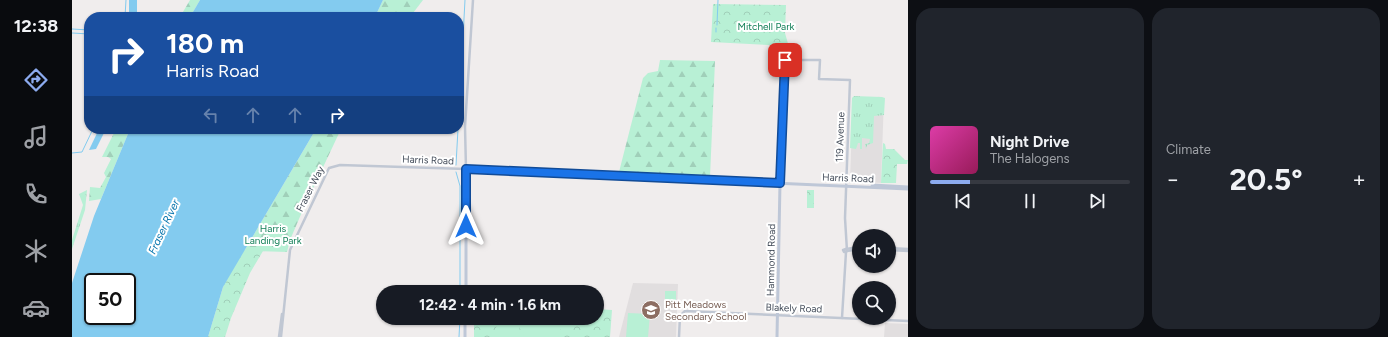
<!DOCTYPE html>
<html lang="en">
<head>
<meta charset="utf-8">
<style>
	:root { --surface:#171b24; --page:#20242c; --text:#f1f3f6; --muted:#9ea1a6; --line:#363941; --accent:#8cabef }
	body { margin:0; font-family:Figtree,sans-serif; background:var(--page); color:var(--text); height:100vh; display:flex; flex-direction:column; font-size:15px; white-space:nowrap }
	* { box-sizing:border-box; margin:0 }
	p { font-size:13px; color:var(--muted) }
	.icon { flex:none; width:22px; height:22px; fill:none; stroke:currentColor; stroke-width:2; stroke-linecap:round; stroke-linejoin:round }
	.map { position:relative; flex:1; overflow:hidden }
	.panel { display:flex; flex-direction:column; gap:8px; padding:8px; background:#0d0f14; width:480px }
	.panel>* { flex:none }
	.banner { position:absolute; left:12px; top:12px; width:380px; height:122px; border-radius:16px; box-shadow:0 1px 3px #0004; background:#1a4fa0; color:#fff; overflow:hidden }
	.fabs { position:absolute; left:780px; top:229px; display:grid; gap:8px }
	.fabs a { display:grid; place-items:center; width:44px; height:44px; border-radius:50%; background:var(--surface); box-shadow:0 1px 3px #0004; font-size:20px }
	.speed { position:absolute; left:12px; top:273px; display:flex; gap:8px; font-size:20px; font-weight:700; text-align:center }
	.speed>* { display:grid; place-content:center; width:52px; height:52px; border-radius:50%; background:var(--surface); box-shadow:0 1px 3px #0004; line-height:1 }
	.speed .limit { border:2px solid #111; border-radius:6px; background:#fff; color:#111 }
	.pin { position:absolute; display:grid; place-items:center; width:34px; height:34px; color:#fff; margin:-17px; border-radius:8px; box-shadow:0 2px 6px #0006 }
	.me { position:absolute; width:44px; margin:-22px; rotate:0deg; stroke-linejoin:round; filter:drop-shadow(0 0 3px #0008) }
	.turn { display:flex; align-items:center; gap:14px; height:84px; padding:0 16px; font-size:18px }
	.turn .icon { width:52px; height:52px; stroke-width:2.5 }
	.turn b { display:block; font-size:28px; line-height:34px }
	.lanes { display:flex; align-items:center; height:38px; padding:0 16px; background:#0003; justify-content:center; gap:20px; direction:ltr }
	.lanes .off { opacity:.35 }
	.big { font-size:30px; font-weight:700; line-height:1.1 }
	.panel .widget { flex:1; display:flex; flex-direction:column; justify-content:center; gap:6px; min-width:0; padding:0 14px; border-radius:16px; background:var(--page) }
	.song { display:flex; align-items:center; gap:12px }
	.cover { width:48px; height:48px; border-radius:6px; background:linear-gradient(135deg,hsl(320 70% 55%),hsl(330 70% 35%)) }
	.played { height:4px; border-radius:2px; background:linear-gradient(90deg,var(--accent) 20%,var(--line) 20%) }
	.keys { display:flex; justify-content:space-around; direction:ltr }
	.heat { display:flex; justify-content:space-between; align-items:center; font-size:22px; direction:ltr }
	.panel .tiles { flex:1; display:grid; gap:8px; grid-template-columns:repeat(2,1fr) }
	.trip { position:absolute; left:304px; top:285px; width:228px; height:40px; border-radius:20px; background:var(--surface); box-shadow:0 1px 3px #0004; font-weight:700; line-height:40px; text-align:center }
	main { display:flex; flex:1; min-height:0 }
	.tab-bar { display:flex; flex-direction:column; width:72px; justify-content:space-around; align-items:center; background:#090b0e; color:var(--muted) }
	.tab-bar .icon { width:28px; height:28px }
	.tab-bar .active { color:var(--accent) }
	.tab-bar b { font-size:18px; color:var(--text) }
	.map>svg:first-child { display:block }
</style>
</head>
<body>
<main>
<nav class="tab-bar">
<b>12:38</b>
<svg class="icon active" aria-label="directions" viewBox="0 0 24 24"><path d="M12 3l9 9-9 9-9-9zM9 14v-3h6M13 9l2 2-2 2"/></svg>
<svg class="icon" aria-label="music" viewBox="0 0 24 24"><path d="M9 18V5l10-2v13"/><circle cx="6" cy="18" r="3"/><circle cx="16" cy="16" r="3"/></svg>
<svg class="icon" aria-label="phone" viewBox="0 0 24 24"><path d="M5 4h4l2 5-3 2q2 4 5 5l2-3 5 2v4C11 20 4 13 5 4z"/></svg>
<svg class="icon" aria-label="climate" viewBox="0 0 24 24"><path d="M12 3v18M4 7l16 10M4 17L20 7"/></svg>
<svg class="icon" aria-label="car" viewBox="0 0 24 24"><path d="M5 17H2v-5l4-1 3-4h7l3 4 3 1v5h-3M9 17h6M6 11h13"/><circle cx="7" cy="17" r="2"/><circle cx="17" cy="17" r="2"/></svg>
</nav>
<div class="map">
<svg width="836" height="337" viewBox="0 0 836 337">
	<defs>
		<pattern id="grass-tufts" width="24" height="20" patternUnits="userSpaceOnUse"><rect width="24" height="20" fill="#b8f0d5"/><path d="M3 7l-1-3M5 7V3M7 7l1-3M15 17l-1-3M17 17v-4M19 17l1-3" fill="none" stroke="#a0cfb9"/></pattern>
		<pattern id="forest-firs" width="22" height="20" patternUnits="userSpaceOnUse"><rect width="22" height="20" fill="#b8f0d5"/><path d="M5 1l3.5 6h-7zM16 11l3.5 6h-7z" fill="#a0cfb9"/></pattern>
		<pattern id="park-crowns" width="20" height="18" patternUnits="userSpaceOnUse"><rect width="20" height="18" fill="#b8f0d5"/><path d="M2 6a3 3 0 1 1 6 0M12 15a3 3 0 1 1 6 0" fill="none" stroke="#a0cfb9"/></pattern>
	</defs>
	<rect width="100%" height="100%" fill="#f0eded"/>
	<g fill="#e1dedf">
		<polygon points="781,97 812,98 809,183 779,181 778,180"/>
		<polygon points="561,283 606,284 604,337 547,337"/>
		<polygon points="813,323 836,324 836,337 812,337"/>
	</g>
	<g fill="url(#grass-tufts)">
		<polygon points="782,96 810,97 813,98 812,115 802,116 801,143 795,145 794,149 793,144 797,143 798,139 790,138 790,149 788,149 788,143 786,143 784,149 778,148 780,98"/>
		<polygon points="15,190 13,210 0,249 0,240 11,205 7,194"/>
	</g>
	<g fill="url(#forest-firs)">
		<polygon points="118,0 128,0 118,17 108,17"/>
		<polygon points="311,0 351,0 338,17 303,17"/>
		<polygon points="588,60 643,61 638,177 547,172 571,78 576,73 586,71"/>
		<polygon points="44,129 58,129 29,199 17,201 18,187 28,188 34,177 32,173 39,159 36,157 30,157"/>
		<polygon points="244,129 269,129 230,212 218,240 215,252 183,251 151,287"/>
	</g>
	<g fill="url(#park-crowns)">
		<polygon points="641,4 714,5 713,33 717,47 716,56 711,58 711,49 700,49 700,46 697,45 639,42"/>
		<polygon points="811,143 813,144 814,149 822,149 833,160 836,160 835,164 825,164 824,183 809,183"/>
		<rect x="735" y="190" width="7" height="18"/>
		<polygon points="171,250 191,251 178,273 159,318 153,337 136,337 151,287"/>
		<polygon points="525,309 540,310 538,337 402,337 402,318 525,318"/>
	</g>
	<g fill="#b8f0d5">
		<polygon points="593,291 604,291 604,301 593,300"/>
		<polygon points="556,313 578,314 576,337 554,337"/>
		<polygon points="430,318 448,318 447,337 422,337 423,329"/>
		<polygon points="458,318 489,318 488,337 452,337 451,324 458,325"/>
	</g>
	<g fill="#83cbef" fill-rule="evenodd">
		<rect x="57" y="0" width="8" height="17"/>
		<polygon points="128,0 311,0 303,17 118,17"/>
		<polygon points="27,129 34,129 24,149 17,150"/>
		<path d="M58 129H244L151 287 136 337H0V283L22 216ZM21 282H55V316H21Z"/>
	</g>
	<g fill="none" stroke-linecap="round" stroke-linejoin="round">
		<g stroke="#83cbef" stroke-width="1">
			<polyline points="53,17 54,0"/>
			<polyline points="645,25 646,0"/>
			<polyline points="0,29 17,30"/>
			<polyline points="644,32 644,28"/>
			<polyline points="0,33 17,34"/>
			<polyline points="387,111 393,0"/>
			<polyline points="0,153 10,152 21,129"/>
			<polyline points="384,165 386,129"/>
			<polyline points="384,172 388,186 388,292"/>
			<polyline points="387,337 388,318"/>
		</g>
		<g stroke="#c0c7d3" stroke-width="2.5">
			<polyline points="708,183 713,60 748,60 747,79 778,80 773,218 775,251"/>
			<polyline points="817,248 836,249"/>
			<polyline points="774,249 787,247"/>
			<polyline points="774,249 771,250 772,252 774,252"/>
			<polyline points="817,250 836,251"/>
			<polyline points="775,251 787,249"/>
			<polyline points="770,318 774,252"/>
			<polyline points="207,337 210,314"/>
			<polyline points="209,337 218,250 257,168 268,165 394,169 393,127 401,0"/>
			<polyline points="607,337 608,316 613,311 836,321"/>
		</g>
		<g stroke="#bec7d7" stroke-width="3">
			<polyline points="800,185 836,187"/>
			<polyline points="394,292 394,169 836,189"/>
			<polyline points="393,337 393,318"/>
			<polyline points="705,337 708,183"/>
		</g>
	</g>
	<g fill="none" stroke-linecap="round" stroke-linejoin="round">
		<g stroke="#114b97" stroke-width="10">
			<polyline id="route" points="394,226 394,169 708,183 713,60"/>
		</g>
		<use href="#route" stroke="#1a73e8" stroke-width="7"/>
	</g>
	<defs>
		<g id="school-disc" transform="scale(1)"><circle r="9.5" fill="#8d6e63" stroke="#fff"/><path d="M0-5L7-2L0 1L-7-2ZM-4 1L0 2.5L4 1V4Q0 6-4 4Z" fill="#fff"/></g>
	</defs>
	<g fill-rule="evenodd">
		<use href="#school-disc" x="579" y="310"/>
	</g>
	<g text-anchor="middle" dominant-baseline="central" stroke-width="4" stroke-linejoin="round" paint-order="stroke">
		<g font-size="10" fill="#127f57" stroke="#fff">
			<text x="694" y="26">Mitchell Park</text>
			<text x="201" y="228">Harris<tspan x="201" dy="12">Landing Park</tspan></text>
		</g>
		<g font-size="10" fill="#454e5b" stroke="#fff">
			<text transform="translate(768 137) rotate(-88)">119 Avenue</text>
			<text transform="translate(356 160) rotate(2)">Harris Road</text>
			<text transform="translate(776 178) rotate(2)">Harris Road</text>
			<text transform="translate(238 189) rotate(-63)">Fraser Way</text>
			<text transform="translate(699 260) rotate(-89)">Hammond Road</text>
			<text transform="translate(722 308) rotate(2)">Blakely Road</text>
		</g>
		<g font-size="10" fill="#785e54" stroke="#fff" text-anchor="start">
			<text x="593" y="304">Pitt Meadows<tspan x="593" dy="12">Secondary School</tspan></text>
		</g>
		<g font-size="11" font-style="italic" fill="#0675ad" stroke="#fff">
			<text transform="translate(92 227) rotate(-65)">Fraser River</text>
		</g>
	</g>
</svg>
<div class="fabs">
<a><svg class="icon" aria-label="sound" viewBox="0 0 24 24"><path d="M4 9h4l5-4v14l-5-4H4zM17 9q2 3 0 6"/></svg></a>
<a><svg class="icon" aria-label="search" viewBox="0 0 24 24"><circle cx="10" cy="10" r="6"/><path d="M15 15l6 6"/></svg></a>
</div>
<div class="speed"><div class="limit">50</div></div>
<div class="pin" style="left:713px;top:60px;background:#d93025"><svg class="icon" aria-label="arrive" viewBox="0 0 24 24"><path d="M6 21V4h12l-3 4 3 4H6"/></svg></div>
<svg class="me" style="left:394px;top:226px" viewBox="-20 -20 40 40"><path d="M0-17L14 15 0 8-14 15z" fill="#1a73e8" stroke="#fff" stroke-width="4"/></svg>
<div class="trip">12:42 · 4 min · 1.6 km</div>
<div class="banner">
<div class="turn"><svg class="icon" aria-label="right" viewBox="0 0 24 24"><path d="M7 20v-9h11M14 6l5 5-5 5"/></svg><div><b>180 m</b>Harris Road</div></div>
<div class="lanes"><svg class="icon off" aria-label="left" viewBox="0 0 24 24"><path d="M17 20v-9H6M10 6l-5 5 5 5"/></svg><svg class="icon off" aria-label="ahead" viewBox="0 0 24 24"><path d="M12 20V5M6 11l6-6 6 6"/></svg><svg class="icon off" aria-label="ahead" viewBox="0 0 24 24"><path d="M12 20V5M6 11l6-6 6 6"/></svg><svg class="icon" aria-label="right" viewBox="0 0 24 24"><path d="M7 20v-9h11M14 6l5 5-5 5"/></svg></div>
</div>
</div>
<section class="panel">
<div class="tiles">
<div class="widget">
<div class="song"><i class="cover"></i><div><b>Night Drive</b><p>The Halogens</p></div></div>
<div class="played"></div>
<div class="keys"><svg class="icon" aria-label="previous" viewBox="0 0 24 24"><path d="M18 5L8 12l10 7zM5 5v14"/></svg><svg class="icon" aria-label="pause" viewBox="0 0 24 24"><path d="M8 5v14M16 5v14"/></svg><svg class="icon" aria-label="next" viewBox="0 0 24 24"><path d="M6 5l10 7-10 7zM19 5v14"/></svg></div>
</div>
<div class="widget"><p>Climate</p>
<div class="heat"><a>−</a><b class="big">20.5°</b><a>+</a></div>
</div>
</div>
</section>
</main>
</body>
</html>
